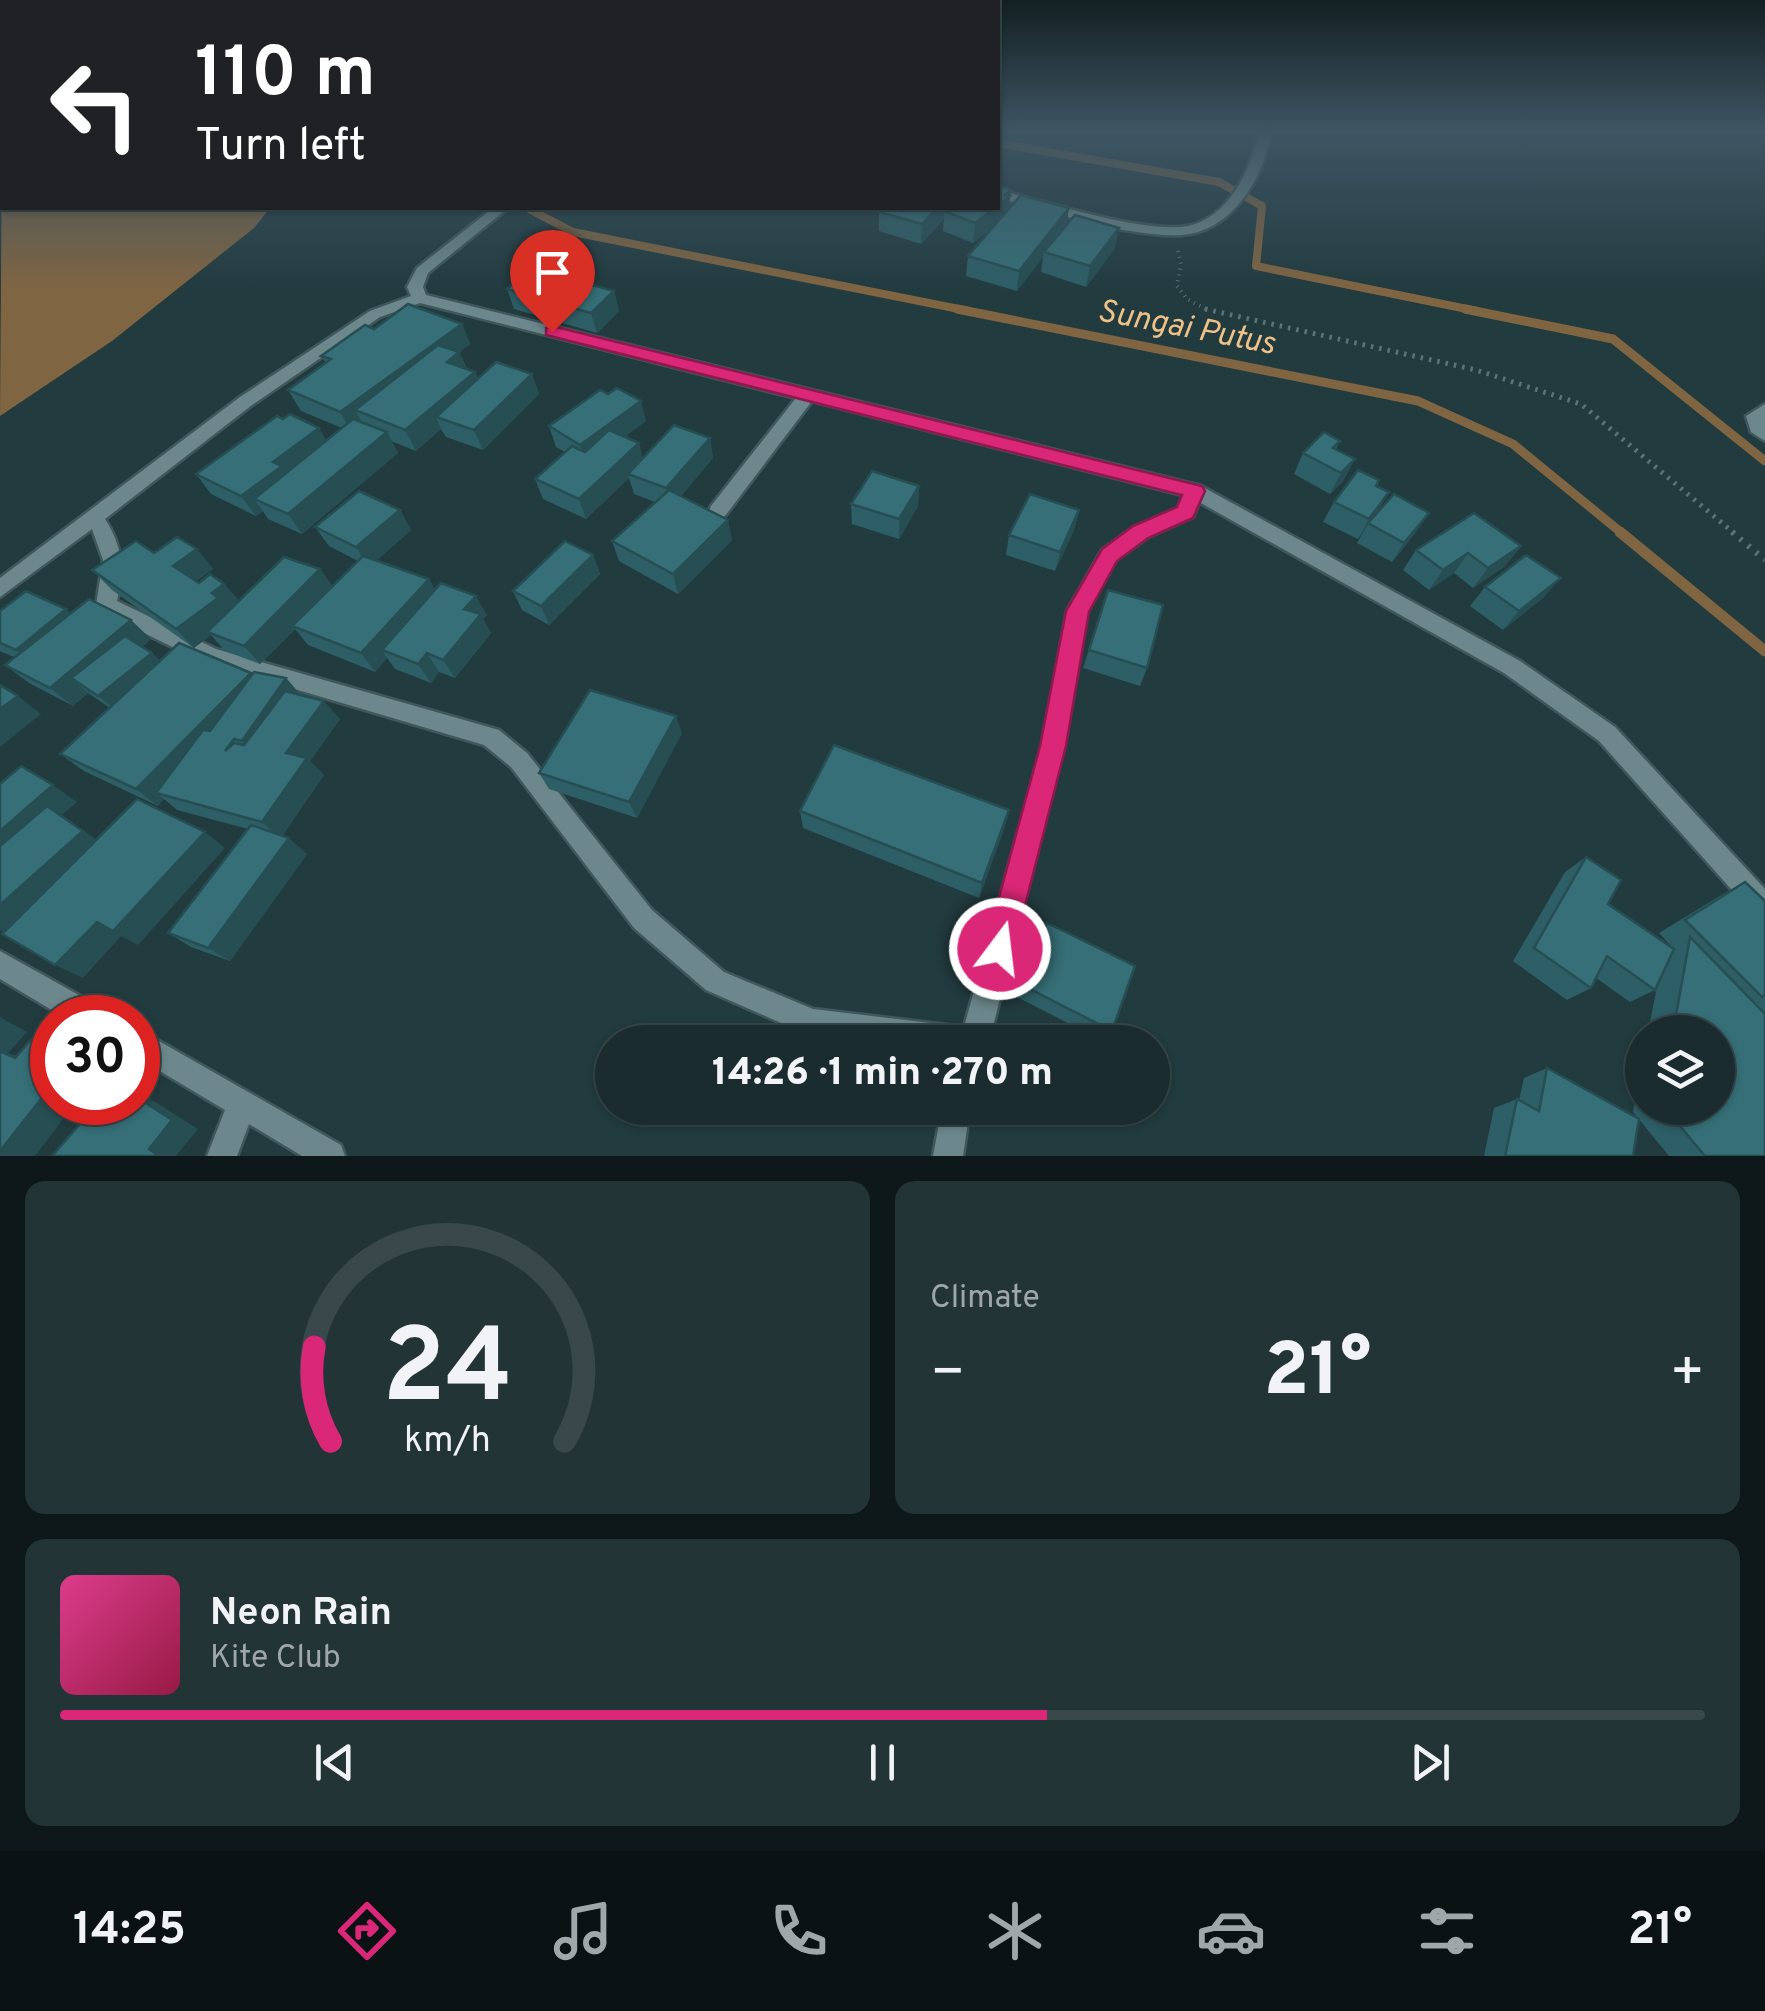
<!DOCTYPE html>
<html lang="en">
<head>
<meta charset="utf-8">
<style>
	:root { --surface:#1a2c2f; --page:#233437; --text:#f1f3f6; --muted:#9fa7aa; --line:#38484b; --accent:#db2777 }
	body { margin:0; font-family:Overpass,sans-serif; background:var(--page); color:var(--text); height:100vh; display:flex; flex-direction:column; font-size:38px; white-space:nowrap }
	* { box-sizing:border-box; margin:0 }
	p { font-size:32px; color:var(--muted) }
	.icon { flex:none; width:55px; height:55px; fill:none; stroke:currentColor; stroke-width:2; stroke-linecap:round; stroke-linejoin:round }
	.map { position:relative; height:1156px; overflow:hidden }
	.sheet { display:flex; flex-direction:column; gap:25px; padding:25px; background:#0e181a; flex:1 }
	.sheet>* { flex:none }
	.guide { position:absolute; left:0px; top:0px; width:1000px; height:210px; box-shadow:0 2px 8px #0004,0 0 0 2px var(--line); background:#202124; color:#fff; overflow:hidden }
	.controls { position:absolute; left:1625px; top:1015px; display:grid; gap:20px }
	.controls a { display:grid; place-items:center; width:110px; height:110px; border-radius:50%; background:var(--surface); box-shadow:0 2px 8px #0004,0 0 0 2px var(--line); font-size:50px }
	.speed { position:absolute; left:30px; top:995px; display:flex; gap:20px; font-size:50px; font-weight:700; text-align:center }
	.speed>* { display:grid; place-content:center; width:130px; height:130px; border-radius:50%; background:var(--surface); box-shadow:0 2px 8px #0004,0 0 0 2px var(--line); line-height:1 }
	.speed .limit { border:15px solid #d22; background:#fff; color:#111 }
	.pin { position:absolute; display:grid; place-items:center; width:85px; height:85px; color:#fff; margin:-102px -42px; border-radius:50% 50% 50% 0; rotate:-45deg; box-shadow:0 0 10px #0007 }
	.pin .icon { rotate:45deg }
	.me { position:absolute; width:110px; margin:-55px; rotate:15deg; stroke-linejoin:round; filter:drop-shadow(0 0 8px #0008) }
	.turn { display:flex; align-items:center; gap:35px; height:210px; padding:0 30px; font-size:45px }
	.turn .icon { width:130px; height:130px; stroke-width:2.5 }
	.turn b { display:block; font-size:70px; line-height:85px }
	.big { font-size:75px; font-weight:800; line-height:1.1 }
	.sheet .widget { flex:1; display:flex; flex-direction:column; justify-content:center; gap:15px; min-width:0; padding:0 35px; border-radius:20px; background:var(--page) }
	.sheet .dial { align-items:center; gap:0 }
	.dial svg { height:260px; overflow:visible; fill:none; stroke:var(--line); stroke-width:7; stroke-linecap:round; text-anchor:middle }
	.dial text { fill:var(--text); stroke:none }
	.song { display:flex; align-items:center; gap:30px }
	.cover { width:120px; height:120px; border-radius:15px; background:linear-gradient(135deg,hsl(330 70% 55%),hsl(340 70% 35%)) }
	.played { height:10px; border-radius:5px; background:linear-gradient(90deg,var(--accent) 60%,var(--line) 60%) }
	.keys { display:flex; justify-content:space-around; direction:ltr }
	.heat { display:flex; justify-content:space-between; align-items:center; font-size:55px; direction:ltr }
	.sheet .tiles { flex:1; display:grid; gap:25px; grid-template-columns:1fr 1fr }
	.widget:last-child { grid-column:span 2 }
	.trip { position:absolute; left:595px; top:1025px; width:575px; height:100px; border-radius:50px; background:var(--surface); box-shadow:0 2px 8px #0004,0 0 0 2px var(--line); font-weight:800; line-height:100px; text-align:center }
	.tabs { display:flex; height:160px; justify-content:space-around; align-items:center; background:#0a1213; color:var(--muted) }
	.tabs .icon { width:70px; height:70px }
	.tabs .selected { color:var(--accent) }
	.tabs b { font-size:45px; color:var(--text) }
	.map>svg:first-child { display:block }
</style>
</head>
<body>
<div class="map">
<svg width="1765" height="1156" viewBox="0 0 1765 1156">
	<rect width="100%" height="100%" fill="#223b3f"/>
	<polygon fill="#806542" points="2,140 2,208 270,208 254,228 112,341 0,416"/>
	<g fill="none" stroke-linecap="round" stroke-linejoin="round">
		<g stroke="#806542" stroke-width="8">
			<polyline points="998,143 1219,182 1262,206 1256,266 1477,311"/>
			<polyline points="527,208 573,232 969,311"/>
		</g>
		<g stroke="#806542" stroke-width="9">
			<polyline points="957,309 1418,401 1513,444 1623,534"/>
			<polyline points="1465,309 1613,339 1765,461"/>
		</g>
		<polyline stroke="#806542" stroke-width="11" points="1620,532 1765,651"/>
		<g stroke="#40575b" stroke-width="5">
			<g id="minor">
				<path d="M1259 131H1271C1266 173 1235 227 1189 234 1143 242 1045 210 998 198V190C1043 201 1146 234 1188 226 1229 218 1252 167 1259 131Z"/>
				<path d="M493 208H508L428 273 423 287 426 295 1201 486 1520 661 1615 727 1765 889V921L1756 917 1599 741 1504 673 1199 502 1193 517 1148 537 1116 560 1087 612 1064 746 989 1042H862L813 1037 706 990 634 928 511 767 484 745 203 662 99 611 96 605 103 560 92 529 0 597V578L240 397 370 311 411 296 407 287 417 268ZM420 303 796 398 711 506 709 511 718 518 725 516 812 401 1183 495 1178 508 1134 527 1102 550 1067 611 1042 746 964 1027 813 1009 724 972 652 910 527 753 499 730 216 649 117 601C124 569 123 547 105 519L252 405 380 317Z"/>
				<polygon points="1765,404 1765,441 1751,432 1746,416"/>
				<polygon points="0,951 102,1008 106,1018 65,1018 0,979"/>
				<polygon points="138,1029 341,1145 345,1156 302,1156 249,1124 237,1156 207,1156 225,1110 138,1058"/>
				<polygon points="942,1108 970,1108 963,1156 933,1156"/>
			</g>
		</g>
		<polyline stroke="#5d7376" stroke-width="4" stroke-dasharray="1 5" stroke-linecap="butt" points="1178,251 1181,264 1177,286 1187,299 1210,311"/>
		<polyline stroke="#5d7376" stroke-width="5" stroke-dasharray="2.5 6" stroke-linecap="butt" points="1205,309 1476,370 1581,404 1735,534"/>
		<polyline stroke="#5d7376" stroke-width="6" stroke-dasharray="2.5 8" stroke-linecap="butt" points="1732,532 1765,560"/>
		<use href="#minor" fill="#6c888c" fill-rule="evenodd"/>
	</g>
	<g fill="#2e5f66">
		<polygon points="1011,190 1009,208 1069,208 1066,225 1115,248 1086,287 1041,272 1043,257 1017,291 966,276 968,256 991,229 973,243 943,231 944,219 921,244 879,231 879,212 998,208"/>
		<polygon points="589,275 591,284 614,291 619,311 597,333 514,309 507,289"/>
		<polygon points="462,324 470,344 459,352 467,369 475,372 478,379 532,374 539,394 483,450 446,437 441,429 416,451 391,441 398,453 302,534 268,519 263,511 256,516 211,494 196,474 327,440 342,428 301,411 288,390 326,363 321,356 374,329"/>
		<polygon points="646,421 624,437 643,459 710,438 713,458 681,496 732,540 678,594 619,561 612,541 655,502 634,494 629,478 586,519 543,499 535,479 565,452 556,447 549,426"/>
		<polygon points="1340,441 1336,449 1344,480 1330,494 1294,474 1303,453"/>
		<polygon points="919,486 918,506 899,539 852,524 851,504"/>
		<polygon points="1376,486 1389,492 1377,512 1429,513 1416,532 1392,562 1357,543 1365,529 1358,539 1323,522 1334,502"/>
		<polygon points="400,510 411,530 376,561 429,579 435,590 487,615 483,619 491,633 455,678 439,672 431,683 395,669 387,658 375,672 308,645 295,629 260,664 225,651 211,635 194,648 112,590 92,570 154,553 197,549 213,569 196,581 199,583 224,584 239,601 320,569 332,586 358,561 329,546 315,527"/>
		<polygon points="1079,510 1074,530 1055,571 1006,555 1009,535"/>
		<polygon points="1521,546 1505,566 1473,588 1454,573 1429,590 1403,570 1416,550"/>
		<polygon points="593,555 600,574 549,625 522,610 513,591"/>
		<polygon points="1485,587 1544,597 1503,630 1470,606"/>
		<polygon points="1108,590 1147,668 1140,686 1083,668"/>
		<polygon points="0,611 71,613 151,639 142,647 152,653 160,661 286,678 301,695 340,719 310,761 324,775 282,836 307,854 230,961 191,947 168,933 248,829 177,810 164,799 158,806 84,771 60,754 110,708 88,693 73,706 29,683 5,665 14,657 0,651"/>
		<polygon points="682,733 637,818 549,789 539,773"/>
		<polygon points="800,811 1005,826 979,898 803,828"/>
		<polygon points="1586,857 1608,904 1672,947 1659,933 1718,897 1745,882 1765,901 1765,1156 1669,1156 1633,1112 1642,1064 1642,1108 1718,1108 1718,1032 1648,1032 1657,987 1655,990 1630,1002 1596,978 1591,988 1567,1000 1513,961 1565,872"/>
		<polygon points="1047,923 1112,1031 1105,1042 1017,997"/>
		<polygon points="1547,1068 1633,1156 1484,1156 1494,1108 1517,1099 1519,1100 1524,1078"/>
	</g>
	<g fill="#264e53">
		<polygon points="1011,190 1007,216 973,243 975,223 995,208 998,208 1005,195"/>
		<polygon points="937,208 949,208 944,211 944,219 921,244 922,224"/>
		<polygon points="1069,208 1066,228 1044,252 1043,257 1017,291 1019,271"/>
		<polygon points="1119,228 1115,248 1086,287 1090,266"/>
		<polygon points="614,291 619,311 597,333 591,313"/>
		<polygon points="462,324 470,344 372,417 355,410 363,424 352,432 340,412"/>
		<polygon points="459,352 468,373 447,362"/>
		<polygon points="475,372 483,393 436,417 441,429 416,451 405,430"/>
		<polygon points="532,374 539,394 483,450 474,430"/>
		<polygon points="641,401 646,421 587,465 580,445"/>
		<polygon points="319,428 331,448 254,499 263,511 256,516 241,496 273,462"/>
		<polygon points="387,432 398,453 302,534 288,514"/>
		<polygon points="710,438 713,458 671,508 666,488"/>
		<polygon points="639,443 644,463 628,474 629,478 586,519 579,499"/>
		<polygon points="1355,459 1344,480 1330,494 1341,473"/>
		<polygon points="919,486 918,506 899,539 899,519"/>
		<polygon points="1389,492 1377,512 1358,539 1369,519"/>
		<polygon points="400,510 411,530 369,567 356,547"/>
		<polygon points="1079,510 1074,530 1055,571 1060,552"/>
		<polygon points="1429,513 1416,532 1392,562 1404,543"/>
		<polygon points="728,520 732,540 678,594 673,574"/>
		<polygon points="1521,546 1505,566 1473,588 1488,568"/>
		<polygon points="197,549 213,569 190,585 173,566"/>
		<polygon points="1468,553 1454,573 1429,590 1443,570"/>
		<polygon points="593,555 600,574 549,625 541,606"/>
		<polygon points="320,569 334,588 292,626 295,629 260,664 244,646"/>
		<polygon points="1561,578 1544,597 1503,630 1519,611"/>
		<polygon points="429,579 440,599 382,650 387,658 375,672 361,653"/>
		<polygon points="224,584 241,603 207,632 211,635 194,648 176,629 212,593"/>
		<polygon points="476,596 487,615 483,619 491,633 455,678 443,660 464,609"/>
		<polygon points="66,609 87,628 39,669 16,650"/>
		<polygon points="131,620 151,639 90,691 71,678 88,693 73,706 50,688"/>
		<polygon points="152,653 171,671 120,714 98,696"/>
		<polygon points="427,653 439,672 431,683 418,664"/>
		<polygon points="251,673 268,691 156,793 164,799 158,806 136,789"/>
		<polygon points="286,678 302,697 260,758 242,741"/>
		<polygon points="18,696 41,714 0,747 0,709"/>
		<polygon points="324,701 340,719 310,761 324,775 280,838 262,822 286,753"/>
		<polygon points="676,716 682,733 637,818 629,802"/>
		<polygon points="53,785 77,802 62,815 107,847 11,935 0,930 0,831"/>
		<polygon points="1009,810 1005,826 979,898 982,883"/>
		<polygon points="205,832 225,848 138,945 121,936 83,978 55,965 97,922"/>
		<polygon points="289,838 307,854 230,961 208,948"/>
		<polygon points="0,1017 27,1032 8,1053 21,1057 0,1062"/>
		<polygon points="52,1085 52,1102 76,1102 35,1156 0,1156 0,1151"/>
		<polygon points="138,1091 198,1129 176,1156 159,1156 149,1149 138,1098"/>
	</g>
	<g fill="#366f77" stroke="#264e53" stroke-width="2.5">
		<polygon points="998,185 1011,190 1005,195 1010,196 998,206"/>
		<polygon points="1021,195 1069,208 1019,271 968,256"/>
		<polygon points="883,208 937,208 922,224 879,212"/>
		<polygon points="950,208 995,208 975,223 944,211"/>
		<polygon points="1075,215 1119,228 1090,266 1044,252"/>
		<polygon points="539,262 589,275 582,282 614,291 591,313 507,289"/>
		<polygon points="408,304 462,324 340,412 288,390 331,359 321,356 365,325 374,329"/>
		<polygon points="438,345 459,352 447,362 475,372 405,430 355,410"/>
		<polygon points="496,362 532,374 474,430 436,417"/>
		<polygon points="617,388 641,401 580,445 549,426 600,390 608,394"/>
		<polygon points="290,414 319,428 273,462 282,466 241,496 196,474 277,416 283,419"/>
		<polygon points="353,419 387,432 288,514 254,499"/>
		<polygon points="674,425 710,438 666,488 628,474"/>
		<polygon points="609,430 639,443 579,499 535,479 572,446 585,452"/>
		<polygon points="1324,432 1340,441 1333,448 1355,459 1341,473 1303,453"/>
		<polygon points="1358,470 1379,480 1376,486 1389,492 1369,519 1334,502"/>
		<polygon points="872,471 919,486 899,519 851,504"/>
		<polygon points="669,490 728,520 673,574 612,541"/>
		<polygon points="359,491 400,510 356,547 315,527"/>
		<polygon points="1030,494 1079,510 1060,552 1009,535"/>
		<polygon points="1394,494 1429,513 1404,543 1368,523"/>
		<polygon points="1474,513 1521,546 1488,568 1468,553 1443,570 1416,550"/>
		<polygon points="177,537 197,549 173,566 199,583 210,574 224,584 212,593 218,598 176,629 92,570 136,541 154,553"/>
		<polygon points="565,541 593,555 541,606 513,591"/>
		<polygon points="1526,555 1561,578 1519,611 1485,587"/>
		<polygon points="363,556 429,579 361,653 292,626"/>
		<polygon points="284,557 320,569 244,646 207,632"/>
		<polygon points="441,583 476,596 464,609 481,614 443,660 427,653 418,664 382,650"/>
		<polygon points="1108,590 1163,605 1147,668 1089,650"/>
		<polygon points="26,591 66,609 16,650 0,643 0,611"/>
		<polygon points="89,599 131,620 50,688 5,665"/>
		<polygon points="125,636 152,653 98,696 71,678"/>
		<polygon points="179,643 251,673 136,789 60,754"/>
		<polygon points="254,672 286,678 242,741 234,739 225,751 234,743 244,745 285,691 324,701 286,753 307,758 262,822 156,793 203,730 210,731"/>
		<polygon points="0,685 18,696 0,709"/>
		<polygon points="590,690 676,716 629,802 539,773"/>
		<polygon points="834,745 1009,810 982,883 800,811"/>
		<polygon points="21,766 53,785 0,831 0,784"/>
		<polygon points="137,799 205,832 113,931 97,922 55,965 2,934"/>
		<polygon points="47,806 83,831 0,905 0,846"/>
		<polygon points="251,825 289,838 208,948 168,933"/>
		<polygon points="1586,857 1621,880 1608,904 1674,949 1655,990 1607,956 1591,988 1534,948"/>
		<polygon points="1745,882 1765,901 1765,995 1762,997 1685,920"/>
		<polygon points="1047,923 1135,966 1112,1031 1022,985"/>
		<polygon points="1690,937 1765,1014 1765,1156 1705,1156 1665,1108 1718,1108 1718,1032 1673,1032"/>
		<polygon points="34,1036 52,1044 52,1085 0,1151 0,1051 15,1058"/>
		<polygon points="1547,1068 1639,1119 1633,1156 1505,1156 1517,1099 1539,1111"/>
		<polygon points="138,1098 172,1120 149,1149 159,1156 52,1156 99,1102 138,1102"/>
	</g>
	<linearGradient id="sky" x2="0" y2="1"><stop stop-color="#132023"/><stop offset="0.45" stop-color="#3e5563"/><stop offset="1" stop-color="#3e5563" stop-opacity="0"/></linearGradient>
	<rect width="1765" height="292" fill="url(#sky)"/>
	<polygon fill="#db2777" stroke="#8e194d" stroke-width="2.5" points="552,326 1202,486 1205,491 1193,518 1148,538 1117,561 1089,612 1066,746 1011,960 1000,964 990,960 985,949 1040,746 1066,611 1102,549 1133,526 1177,507 1182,495 546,335 546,328"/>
	<g text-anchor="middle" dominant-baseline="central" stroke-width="8" stroke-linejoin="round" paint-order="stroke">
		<g font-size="32" font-style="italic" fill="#efc287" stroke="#223b3f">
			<text transform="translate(1186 329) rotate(11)">Sungai Putus</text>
		</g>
	</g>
</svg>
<div class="controls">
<a><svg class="icon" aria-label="layers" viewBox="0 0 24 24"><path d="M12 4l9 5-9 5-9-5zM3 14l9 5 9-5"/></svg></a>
</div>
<div class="speed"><div class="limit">30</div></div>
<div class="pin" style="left:552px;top:332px;background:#d93025"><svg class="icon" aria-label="arrive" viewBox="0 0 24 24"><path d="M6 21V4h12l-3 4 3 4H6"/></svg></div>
<svg class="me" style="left:1000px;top:949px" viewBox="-20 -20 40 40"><circle r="17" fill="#db2777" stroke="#fff" stroke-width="3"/><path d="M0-11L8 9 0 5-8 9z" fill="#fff"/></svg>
<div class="trip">14:26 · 1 min · 270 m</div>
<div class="guide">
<div class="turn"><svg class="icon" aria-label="left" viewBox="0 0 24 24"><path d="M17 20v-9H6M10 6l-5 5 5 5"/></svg><div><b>110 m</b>Turn left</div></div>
</div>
</div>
<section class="sheet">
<div class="tiles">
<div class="widget dial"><svg viewBox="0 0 100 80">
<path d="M14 69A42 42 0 1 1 86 69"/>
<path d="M14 69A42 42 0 0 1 9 40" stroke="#db2777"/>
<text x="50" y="56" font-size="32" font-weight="700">24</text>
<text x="50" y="72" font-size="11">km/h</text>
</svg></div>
<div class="widget"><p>Climate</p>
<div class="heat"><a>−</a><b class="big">21°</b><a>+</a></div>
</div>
<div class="widget">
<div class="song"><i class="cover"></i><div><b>Neon Rain</b><p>Kite Club</p></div></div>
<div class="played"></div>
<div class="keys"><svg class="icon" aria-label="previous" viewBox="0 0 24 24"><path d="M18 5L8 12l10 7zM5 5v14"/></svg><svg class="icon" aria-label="pause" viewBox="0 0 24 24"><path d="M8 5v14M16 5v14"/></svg><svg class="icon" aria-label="next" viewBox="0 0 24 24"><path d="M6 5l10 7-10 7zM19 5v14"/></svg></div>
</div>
</div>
</section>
<nav class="tabs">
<b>14:25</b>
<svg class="icon selected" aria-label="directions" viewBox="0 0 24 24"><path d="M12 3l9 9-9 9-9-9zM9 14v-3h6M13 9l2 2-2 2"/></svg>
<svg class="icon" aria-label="music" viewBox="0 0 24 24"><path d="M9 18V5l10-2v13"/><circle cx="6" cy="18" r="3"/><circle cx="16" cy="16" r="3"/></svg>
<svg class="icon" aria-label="phone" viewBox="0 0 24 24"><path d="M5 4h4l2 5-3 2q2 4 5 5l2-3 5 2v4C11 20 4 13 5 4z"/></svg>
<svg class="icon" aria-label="climate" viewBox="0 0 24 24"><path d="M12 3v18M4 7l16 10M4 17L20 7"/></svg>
<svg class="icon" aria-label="car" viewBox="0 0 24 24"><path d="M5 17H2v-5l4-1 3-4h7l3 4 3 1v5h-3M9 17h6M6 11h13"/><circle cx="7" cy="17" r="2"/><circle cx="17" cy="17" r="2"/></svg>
<svg class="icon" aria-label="filters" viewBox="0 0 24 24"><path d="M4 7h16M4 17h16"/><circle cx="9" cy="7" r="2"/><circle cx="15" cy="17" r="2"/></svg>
<b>21°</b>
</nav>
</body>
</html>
